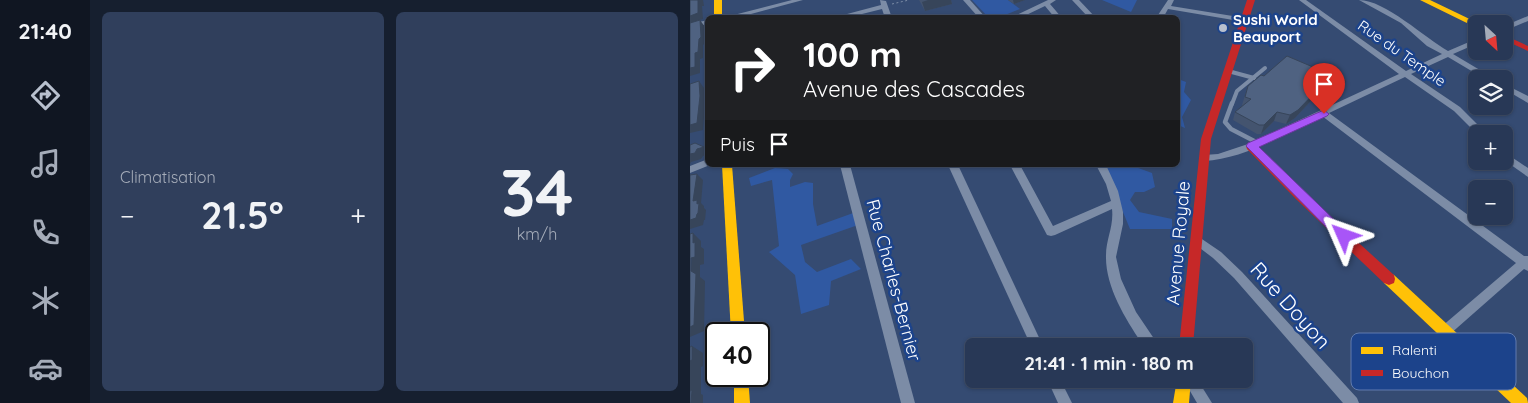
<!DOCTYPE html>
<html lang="fr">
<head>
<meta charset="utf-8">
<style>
	:root { --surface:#283856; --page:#303f5c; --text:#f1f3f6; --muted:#a5acb9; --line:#44526c; --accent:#b8c0ce }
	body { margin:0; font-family:Quicksand,sans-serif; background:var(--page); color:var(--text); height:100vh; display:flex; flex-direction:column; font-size:19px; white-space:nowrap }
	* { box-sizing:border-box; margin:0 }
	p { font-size:16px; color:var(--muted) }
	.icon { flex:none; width:28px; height:28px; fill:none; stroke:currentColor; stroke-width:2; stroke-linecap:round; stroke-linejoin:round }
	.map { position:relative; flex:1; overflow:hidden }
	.panel { display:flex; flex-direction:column; gap:12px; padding:12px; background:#161f2f; width:600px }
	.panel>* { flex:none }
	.hud { position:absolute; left:15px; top:15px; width:475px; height:152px; border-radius:8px; box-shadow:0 1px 4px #0004,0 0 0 1px var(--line); background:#202124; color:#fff; overflow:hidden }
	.needle { width:32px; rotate:154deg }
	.tools { position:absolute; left:778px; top:15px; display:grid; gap:10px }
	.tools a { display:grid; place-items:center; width:45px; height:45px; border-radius:8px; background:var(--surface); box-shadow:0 1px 4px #0004,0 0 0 1px var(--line); font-size:25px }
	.speed { position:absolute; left:15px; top:322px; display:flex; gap:10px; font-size:25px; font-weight:700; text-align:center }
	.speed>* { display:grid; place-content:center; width:65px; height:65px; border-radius:50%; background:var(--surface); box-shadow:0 1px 4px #0004,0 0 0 1px var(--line); line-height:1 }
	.speed .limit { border:2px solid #111; border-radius:8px; background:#fff; color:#111 }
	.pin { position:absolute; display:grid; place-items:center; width:42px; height:42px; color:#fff; margin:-51px -21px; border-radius:50% 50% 50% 0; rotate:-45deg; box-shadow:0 0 5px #0007 }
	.pin .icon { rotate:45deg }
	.me { position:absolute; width:55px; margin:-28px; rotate:313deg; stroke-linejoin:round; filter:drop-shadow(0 0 4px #0008) }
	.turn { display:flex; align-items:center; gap:18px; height:105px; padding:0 15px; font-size:22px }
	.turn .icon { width:65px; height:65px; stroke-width:2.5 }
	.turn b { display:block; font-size:35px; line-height:42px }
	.then { display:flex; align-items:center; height:48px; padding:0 15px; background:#0003; gap:10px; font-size:19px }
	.big { font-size:38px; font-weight:700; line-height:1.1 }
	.panel .card { flex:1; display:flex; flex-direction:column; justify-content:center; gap:8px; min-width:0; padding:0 18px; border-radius:8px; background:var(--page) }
	.panel .dial { align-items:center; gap:0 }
	.dial b { font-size:65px; line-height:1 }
	.heat { display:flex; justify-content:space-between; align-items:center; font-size:28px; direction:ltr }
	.panel .tiles { flex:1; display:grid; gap:12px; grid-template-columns:repeat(2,1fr) }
	.trip { position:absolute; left:275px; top:338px; width:288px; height:50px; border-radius:8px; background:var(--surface); box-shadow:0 1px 4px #0004,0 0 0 1px var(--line); font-weight:700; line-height:50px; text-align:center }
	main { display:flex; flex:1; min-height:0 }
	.dock { display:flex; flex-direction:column; width:90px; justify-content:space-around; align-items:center; background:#101622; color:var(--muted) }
	.dock .icon { width:35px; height:35px }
	.dock .current { color:var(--accent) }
	.dock b { font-size:22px; color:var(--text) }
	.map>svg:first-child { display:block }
</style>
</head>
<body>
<main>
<nav class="dock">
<b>21:40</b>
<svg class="icon current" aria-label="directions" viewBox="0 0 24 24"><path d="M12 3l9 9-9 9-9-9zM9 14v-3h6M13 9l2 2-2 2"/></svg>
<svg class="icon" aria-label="music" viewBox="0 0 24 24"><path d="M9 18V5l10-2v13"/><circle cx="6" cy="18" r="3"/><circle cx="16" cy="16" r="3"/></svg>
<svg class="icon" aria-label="phone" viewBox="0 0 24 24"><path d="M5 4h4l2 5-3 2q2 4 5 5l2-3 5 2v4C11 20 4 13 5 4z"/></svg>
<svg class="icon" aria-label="climate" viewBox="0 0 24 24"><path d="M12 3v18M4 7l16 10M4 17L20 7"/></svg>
<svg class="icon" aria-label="car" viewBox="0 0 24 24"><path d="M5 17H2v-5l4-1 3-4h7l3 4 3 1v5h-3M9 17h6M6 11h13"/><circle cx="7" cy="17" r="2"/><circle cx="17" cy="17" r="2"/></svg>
</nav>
<section class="panel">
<div class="tiles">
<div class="card"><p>Climatisation</p>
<div class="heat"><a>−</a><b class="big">21.5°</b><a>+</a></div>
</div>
<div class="card dial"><b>34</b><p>km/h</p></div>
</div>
</section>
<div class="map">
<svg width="838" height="403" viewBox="0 0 838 403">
	<rect width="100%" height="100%" fill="#354b72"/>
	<g fill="#3059a2">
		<polygon points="282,0 318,0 330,9 310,17 298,17"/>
		<polygon points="412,0 447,0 441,12"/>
		<polygon points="488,79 496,82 494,92 501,100 492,117 495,128 488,125"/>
		<polygon points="417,165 440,165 462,173 465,187 454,192 445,192 440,200 449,212 482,219 482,229 440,229 414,166"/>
		<polygon points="85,168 98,169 103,174 100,180 100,187 115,182 123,183 123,204 127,226 166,212 168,225 111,245 115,262 127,272 161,259 171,269 141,281 139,305 111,314 105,275 79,252 89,246 82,180 61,186 59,178"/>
	</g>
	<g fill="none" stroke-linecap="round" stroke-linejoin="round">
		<polyline stroke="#7c8ca6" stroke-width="1" stroke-dasharray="2 2.5" stroke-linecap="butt" points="202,4 219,0"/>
		<g stroke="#7c8ca6" stroke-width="4">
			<polyline points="538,71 564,78"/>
			<polyline points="542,104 547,91 575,68"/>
		</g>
		<polyline stroke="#7c8ca6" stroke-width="4.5" points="542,103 535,122 541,129 568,143"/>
		<g fill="#7c8ca6" fill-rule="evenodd">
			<polygon points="102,0 113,0 46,18 32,18"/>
			<polygon points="190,0 196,1 202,18 195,18 192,9 156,18 142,18 191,5"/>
			<polygon points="273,0 280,0 296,18 289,18"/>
			<polygon points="358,0 366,0 360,4 372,18 365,18 355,6 330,18 320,18"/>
			<polygon points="382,0 389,0 406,18 399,18"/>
			<polygon points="478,0 484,0 481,6 555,18 558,20 555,22 478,9 473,18 466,18"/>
			<path d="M609 0H616L716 71 752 54 737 46 711 23 669 0C695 0 735 38 758 51L786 39V44L763 54 805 79H795L758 57 721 74 770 107 797 134H787L764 111 715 77 639 113 834 256H838V271L834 269 759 335 755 337 751 335 749 331 751 327 826 263 632 116C595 134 555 159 514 161L509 158 514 155 528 154 558 144 709 74Z"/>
			<polygon points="838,16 838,21 814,31 814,26"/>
			<polygon points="18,20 18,24 0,28 0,24"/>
			<polygon points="814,84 838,96 838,103 814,89"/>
			<polygon points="814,152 838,168 838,177 814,160"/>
			<polygon points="18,159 18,165 20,165 0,173 0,166"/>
			<polygon points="150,165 160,165 225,403 211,403"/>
			<polygon points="258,165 268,165 353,346 341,346"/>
			<path d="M320 165H330L363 226 421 201 416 184 406 165H416L428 191 433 212V224L426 257 431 279 446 312 469 346H455L451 342C435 318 415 286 416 255 416 239 424 226 422 209L365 235 361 236 357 235Z"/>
			<polygon points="506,235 531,252 552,272 667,398 669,403 653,403 544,278 523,258 502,242 501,239 502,236"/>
			<polygon points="357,379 370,379 382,403 368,403"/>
			<polygon points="493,379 507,379 522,403 507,403"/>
		</g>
		<g fill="#ffc107" fill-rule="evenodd">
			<rect x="24" y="0" width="8" height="18"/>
			<polygon points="730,0 740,0 790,24 786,24 786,26 783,26"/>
			<polygon points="32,165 42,165 55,334 41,334"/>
			<polygon points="699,273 704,275 837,398 838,403 821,403 694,283 693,279 694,275"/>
			<polygon points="44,376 58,376 60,403 44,403"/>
			<polygon points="487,379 501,379 499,403 483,403"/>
		</g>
		<g fill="#c62828" fill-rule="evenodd">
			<polygon points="557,0 565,0 521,139 503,346 489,346 511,139"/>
			<polygon points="814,35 838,46 838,51 814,40"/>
			<polygon points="561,142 565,143 614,193 704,275 705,279 704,283 699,285 694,283 606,199 557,149 556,146"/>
		</g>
	</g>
	<g fill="#44546f">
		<polygon points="229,0 261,0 262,4 235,11"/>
		<polygon points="318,0 335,0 324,4"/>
		<polygon points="574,76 656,81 652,90 647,96 632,89 605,118 596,124 584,121 571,134 567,134 543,120 545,112 553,105 552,105 558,86"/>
	</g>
	<g fill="#37455a">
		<polygon points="7,0 13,0 14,6 12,6 13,19 0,23 0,16"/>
		<polygon points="238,0 261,0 262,4 235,11 232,2"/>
		<polygon points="323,0 335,0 324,4"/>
		<polygon points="10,20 15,27 15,43 13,45 13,58 10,59 10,73 0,76 0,68 9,39"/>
		<polygon points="9,81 14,88 15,102 13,130 0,133 0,125"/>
		<polygon points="636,81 632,89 605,118 596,124 600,115"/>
		<polygon points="656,81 652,90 647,96 651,87"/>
		<polygon points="587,112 584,121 571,134 574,125"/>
		<polygon points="14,147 18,150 18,154 13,156 11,159 1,162 0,164 0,154 7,149"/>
		<polygon points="7,174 13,180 11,203 14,206 14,208 16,210 15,220 14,220 13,225 0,229 0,220 7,214 3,201"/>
		<polygon points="3,233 11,241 11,247 14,249 14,264 10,265 10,277 15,281 14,331 0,337 1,271"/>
		<polygon points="2,346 13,353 13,366 11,367 11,394 13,395 13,403 1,403 0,391 0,361"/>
	</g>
	<g fill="#4f6281" stroke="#37455a">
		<polygon points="0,0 8,0 8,13 0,16"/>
		<polygon points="10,20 11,37 9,39 8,52 5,53 5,67 0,68 0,23"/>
		<polygon points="597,56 656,81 651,87 636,81 608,110 600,115 587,112 574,125 569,125 545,112 561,99 555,97 558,86 571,75 574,76"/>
		<polygon points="9,81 10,96 7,123 0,125 0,84"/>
		<polygon points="5,143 14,147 7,149 5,153 0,154 0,145"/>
		<polygon points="7,174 3,201 7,200 7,204 9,203 8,213 7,214 6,218 0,220 0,175"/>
		<polygon points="3,233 3,243 5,242 5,257 1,258 1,271 6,274 4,325 0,327 0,234"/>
		<polygon points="2,346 2,360 0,361 0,347"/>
		<polygon points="2,390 1,403 0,403 0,391"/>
	</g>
	<polygon fill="#a855f7" stroke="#6d37a1" points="634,110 639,114 637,116 569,147 658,233 660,236 658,240 649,240 556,146 558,143"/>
	<circle fill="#b8c0ce" stroke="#1c438b" stroke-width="2" cx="533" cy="28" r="5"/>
	<g text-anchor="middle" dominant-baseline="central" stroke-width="5" stroke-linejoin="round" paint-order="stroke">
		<g font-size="15" font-weight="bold" fill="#fff" stroke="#1c438b" text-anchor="start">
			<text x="543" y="19">Sushi World<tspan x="543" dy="17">Beauport</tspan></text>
		</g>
		<g font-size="15" fill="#fff" stroke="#1c438b">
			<text transform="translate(712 53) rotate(35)">Rue du Temple</text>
		</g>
		<g font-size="18" fill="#fff" stroke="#1c438b">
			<text transform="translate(488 243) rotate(-85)">Avenue Royale</text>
			<text transform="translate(204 280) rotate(75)">Rue Charles-Bernier</text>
		</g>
		<g font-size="21" fill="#fff" stroke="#1c438b">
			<text transform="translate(601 305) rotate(48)">Rue Doyon</text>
		</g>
	</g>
	<rect x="661" y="333" width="165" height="57" rx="8" fill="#1c438b" stroke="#607bae" stroke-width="1"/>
	<rect x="671" y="347" width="22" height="7" fill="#ffc107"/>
	<rect x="671" y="370" width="22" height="6" fill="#c62828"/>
	<g font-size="14" fill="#fff">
		<text x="702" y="355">Ralenti</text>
		<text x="702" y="378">Bouchon</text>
	</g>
</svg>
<div class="tools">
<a><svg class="needle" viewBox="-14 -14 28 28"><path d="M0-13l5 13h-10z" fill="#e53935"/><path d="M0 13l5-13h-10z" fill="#a5acb9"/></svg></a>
<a><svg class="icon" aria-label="layers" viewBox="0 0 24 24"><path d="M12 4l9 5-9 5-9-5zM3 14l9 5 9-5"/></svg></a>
<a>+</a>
<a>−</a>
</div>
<div class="speed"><div class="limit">40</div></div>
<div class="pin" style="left:634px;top:114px;background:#d93025"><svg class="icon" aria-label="arrive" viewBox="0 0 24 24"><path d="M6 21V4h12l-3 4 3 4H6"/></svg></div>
<svg class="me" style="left:654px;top:236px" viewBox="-20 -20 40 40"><path d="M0-17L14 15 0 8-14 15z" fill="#a855f7" stroke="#fff" stroke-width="4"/></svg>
<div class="trip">21:41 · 1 min · 180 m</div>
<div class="hud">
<div class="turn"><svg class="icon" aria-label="right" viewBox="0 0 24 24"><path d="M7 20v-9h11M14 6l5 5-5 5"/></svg><div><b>100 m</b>Avenue des Cascades</div></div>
<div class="then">Puis<svg class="icon" aria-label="arrive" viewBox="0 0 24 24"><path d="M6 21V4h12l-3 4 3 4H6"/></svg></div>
</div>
</div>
</main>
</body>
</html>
